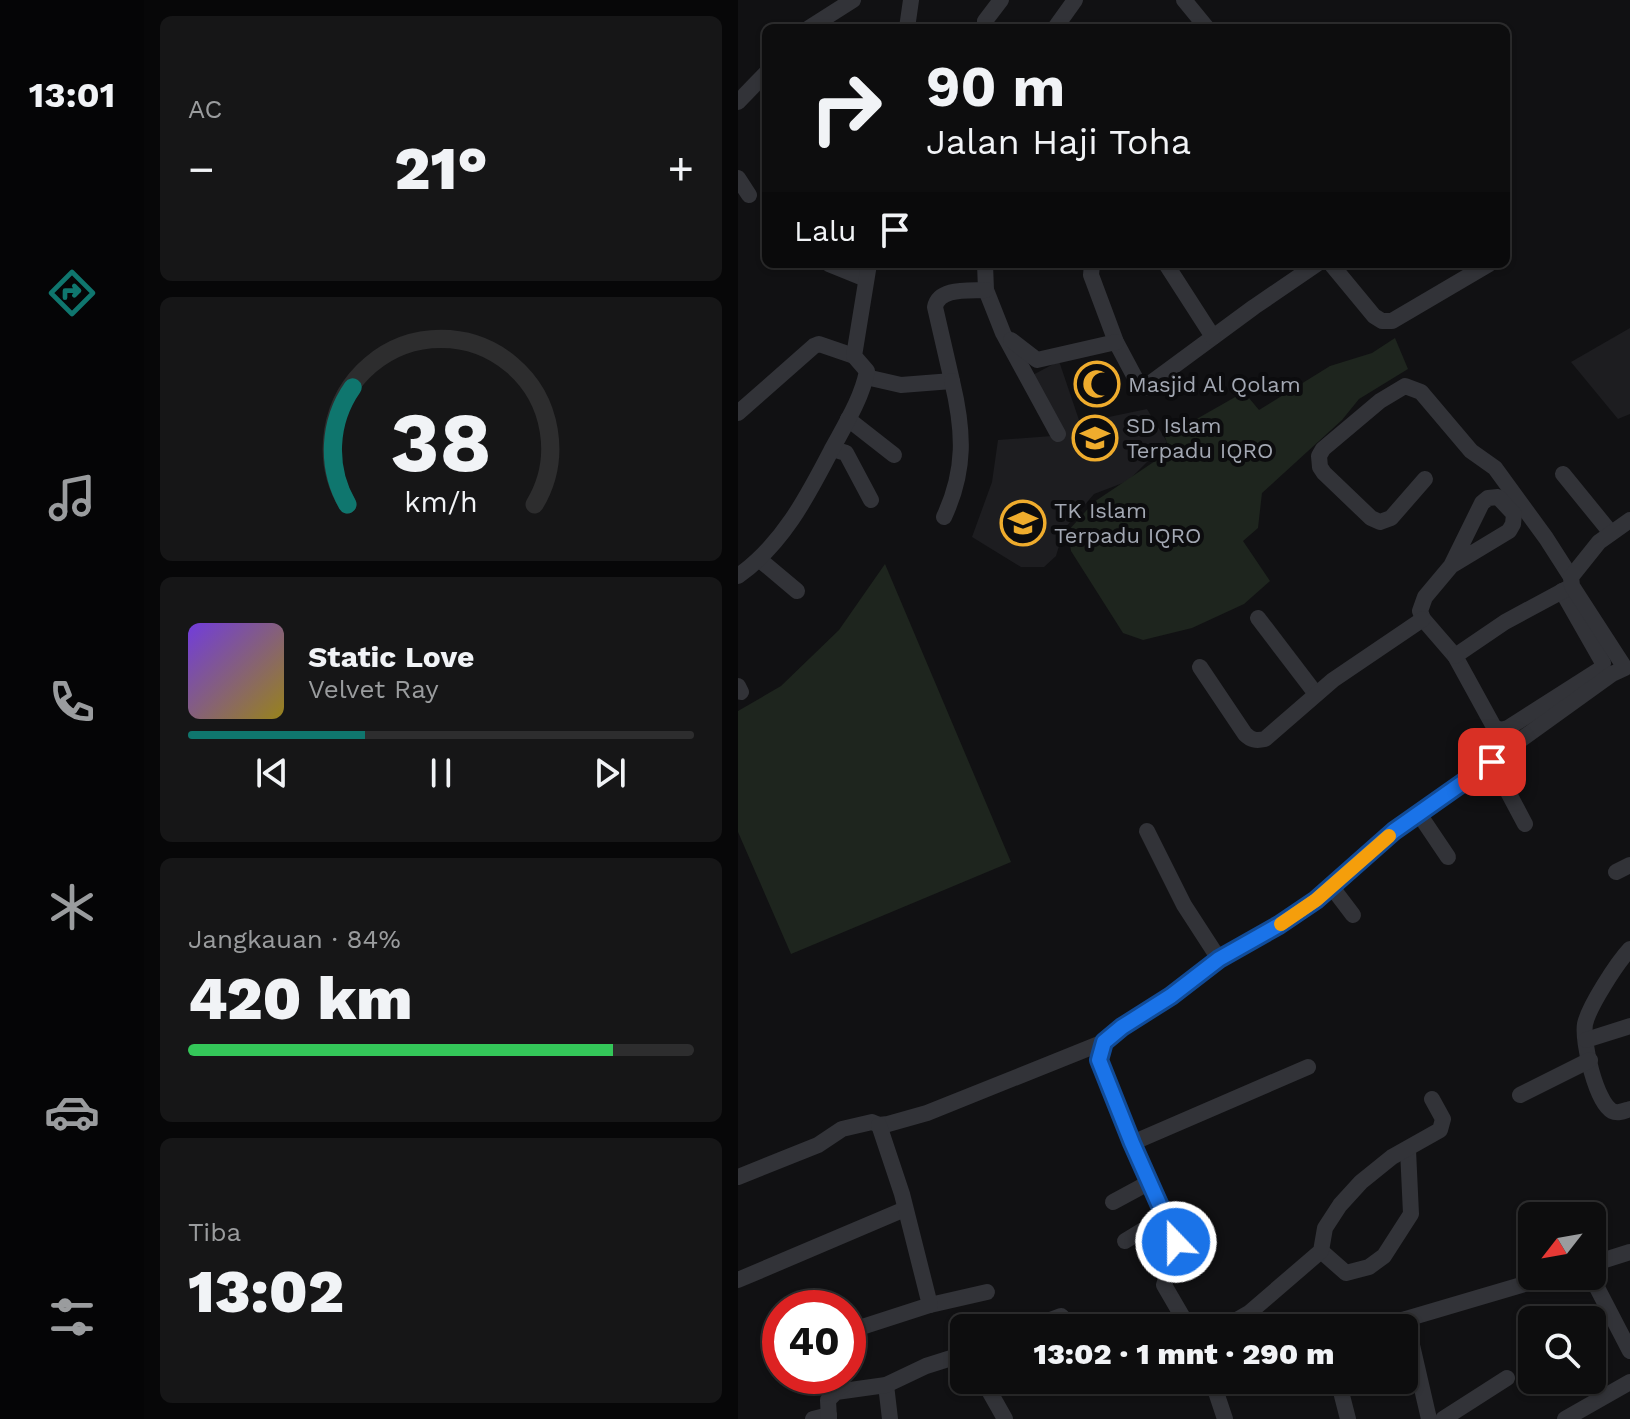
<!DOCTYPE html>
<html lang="id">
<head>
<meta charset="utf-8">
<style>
	:root { --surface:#0d0d0e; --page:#161617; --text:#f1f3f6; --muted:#9a9c9e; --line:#2d2d2e; --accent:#0f766e }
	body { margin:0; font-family:"Work Sans",sans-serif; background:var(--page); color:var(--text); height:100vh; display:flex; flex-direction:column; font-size:30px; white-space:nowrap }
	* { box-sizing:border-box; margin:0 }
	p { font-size:26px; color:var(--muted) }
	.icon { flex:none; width:44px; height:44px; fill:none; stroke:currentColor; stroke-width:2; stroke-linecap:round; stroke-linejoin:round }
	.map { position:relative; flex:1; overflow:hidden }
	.drawer { display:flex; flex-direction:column; gap:16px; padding:16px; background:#070708; width:594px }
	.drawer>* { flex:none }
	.hud { position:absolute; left:24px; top:24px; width:748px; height:244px; border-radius:12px; box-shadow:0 2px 6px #0004,0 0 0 2px var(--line); background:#0d0d0e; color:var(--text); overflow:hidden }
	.needle { width:52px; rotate:239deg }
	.tools { position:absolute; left:780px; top:1202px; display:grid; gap:16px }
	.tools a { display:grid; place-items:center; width:88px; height:88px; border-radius:12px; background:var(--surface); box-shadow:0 2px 6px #0004,0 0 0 2px var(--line); font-size:40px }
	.speed { position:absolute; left:24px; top:1290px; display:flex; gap:16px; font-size:40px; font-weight:700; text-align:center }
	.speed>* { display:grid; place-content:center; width:104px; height:104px; border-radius:50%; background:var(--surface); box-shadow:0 2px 6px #0004,0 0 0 2px var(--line); line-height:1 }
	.speed .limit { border:12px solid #d22; background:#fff; color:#111 }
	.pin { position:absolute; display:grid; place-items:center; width:68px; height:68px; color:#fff; margin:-34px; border-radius:16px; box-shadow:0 4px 12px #0006 }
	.me { position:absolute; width:88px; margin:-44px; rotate:338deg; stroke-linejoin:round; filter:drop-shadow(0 0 6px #0008) }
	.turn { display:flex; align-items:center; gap:28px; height:168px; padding:0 32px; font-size:36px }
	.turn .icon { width:104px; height:104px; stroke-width:2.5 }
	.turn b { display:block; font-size:56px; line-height:68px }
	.then { display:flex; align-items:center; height:76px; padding:0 32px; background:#0003; gap:16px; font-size:30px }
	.big { font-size:60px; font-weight:800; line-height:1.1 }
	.drawer .widget { flex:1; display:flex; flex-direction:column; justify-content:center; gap:12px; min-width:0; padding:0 28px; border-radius:12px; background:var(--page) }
	.drawer .dial { align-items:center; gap:0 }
	.dial svg { height:208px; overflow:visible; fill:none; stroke:var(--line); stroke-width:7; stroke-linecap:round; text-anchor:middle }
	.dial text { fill:var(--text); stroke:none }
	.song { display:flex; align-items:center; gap:24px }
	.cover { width:96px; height:96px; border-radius:12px; background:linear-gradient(135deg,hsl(260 70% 55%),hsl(50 70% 35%)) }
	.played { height:8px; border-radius:4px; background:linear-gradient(90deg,var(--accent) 35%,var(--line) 35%) }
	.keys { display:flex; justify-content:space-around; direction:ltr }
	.heat { display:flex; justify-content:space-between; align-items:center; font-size:44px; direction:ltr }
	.charge { height:12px; border-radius:6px; background:linear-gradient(90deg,#34c759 84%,var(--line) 0) }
	.trip { position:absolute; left:212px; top:1314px; width:468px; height:80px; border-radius:12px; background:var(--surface); box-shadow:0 2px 6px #0004,0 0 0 2px var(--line); font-weight:800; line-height:80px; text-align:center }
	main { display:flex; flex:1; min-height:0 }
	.menu { display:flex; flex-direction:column; width:144px; justify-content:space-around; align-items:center; background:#050506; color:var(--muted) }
	.menu .icon { width:56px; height:56px }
	.menu .active { color:var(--accent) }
	.menu b { font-size:36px; color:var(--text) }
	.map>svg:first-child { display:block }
</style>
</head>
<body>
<main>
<nav class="menu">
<b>13:01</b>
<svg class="icon active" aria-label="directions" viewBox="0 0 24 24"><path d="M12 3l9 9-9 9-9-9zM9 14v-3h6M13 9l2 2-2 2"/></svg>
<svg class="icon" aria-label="music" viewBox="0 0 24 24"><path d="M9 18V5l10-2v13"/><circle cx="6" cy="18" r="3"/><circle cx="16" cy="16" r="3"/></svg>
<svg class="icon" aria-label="phone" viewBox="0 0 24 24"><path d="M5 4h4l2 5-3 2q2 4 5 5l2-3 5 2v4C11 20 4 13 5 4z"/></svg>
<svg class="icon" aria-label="climate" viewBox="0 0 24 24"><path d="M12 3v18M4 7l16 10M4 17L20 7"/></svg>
<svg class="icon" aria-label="car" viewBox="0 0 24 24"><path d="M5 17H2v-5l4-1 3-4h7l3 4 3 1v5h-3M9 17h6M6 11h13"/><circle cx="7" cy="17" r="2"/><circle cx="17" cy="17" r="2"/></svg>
<svg class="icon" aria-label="filters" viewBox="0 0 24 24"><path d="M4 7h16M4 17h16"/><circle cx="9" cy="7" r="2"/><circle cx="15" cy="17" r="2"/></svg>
</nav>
<section class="drawer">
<div class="widget"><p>AC</p>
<div class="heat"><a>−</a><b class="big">21°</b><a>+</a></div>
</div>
<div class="widget dial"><svg viewBox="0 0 100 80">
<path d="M14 69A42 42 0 1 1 86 69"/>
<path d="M14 69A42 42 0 0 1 16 24" stroke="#0f766e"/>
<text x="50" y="56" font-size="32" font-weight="700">38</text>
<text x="50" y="72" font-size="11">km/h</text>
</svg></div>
<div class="widget">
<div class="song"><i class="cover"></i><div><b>Static Love</b><p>Velvet Ray</p></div></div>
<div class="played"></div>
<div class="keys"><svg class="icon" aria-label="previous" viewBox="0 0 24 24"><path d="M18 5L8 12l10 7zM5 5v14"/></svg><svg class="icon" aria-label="pause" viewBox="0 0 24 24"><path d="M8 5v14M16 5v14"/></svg><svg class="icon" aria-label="next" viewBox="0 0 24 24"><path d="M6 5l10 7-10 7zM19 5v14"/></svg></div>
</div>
<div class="widget"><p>Jangkauan · 84%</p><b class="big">420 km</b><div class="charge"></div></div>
<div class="widget"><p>Tiba</p><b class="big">13:02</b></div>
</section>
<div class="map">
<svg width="892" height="1419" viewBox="0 0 892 1419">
	<rect width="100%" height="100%" fill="#111113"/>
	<g fill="#1d1d20">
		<polygon points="892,328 892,414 880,419 833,362"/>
		<polygon points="321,361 342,423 409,409 429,442 390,481 356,494 326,529 318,556 306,567 283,567 234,537 254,482 260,440 314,436 293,376"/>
	</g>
	<g fill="#1e251e">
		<polygon points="657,338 670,369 621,399 604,420 524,493 520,528 505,541 532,581 506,604 454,628 405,640 385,633 333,551 330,531 356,502 432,451 427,437 506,392 521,410 592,366 634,353"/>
		<polygon points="147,564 273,862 53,954 0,832 0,711 43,686 101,630"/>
	</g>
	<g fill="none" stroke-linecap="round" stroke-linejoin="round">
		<g stroke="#323338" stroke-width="16">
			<polyline points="446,0 469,28"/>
			<polyline points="247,21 263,0"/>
			<polyline points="71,28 115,0"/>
			<polyline points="169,28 173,0"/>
			<polyline points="317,28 337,0"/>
			<polyline points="0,102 28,73"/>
			<polyline points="0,178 11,195"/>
			<polyline points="91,264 128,279"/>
			<polyline points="247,264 248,290 265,333 320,434"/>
			<polyline points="354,264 353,275 378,342 402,387 406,388 516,307 579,264"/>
			<polyline points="428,264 475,337"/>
			<polyline points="593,264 636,316 644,321 654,321 751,264"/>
			<polyline points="273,340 299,360 378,342"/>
			<path d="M128 377 163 385 214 381 197 307C201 287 231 291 248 290"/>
			<polyline points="0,413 76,346 81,344 116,356"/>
			<polyline points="110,419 156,455"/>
			<polyline points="95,449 108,453 133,500"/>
			<polyline points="825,474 873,533"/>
			<polyline points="687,479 653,518 642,522 633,518 586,473 582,467 581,456 585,449 642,401 667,386 683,392 733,451 757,468 808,538 833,577"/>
			<path d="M206 517C228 470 226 431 214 381"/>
			<polyline points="22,560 59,591"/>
			<polyline points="713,566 771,531 775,524 776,514 760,497 750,498 744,503 713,566 687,597 682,611 685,619 717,656 756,727 763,730 770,728 864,668 865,663 824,591"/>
			<path d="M0 576C45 544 69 497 94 449 107 425 124 398 129 371L116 356 131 264"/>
			<polyline points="520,618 578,694"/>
			<polyline points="717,656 767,622 832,587"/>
			<path d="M462 667 507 734C513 740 518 741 527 739L595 680 685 619"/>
			<polyline points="0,686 3,692"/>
			<polyline points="754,762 787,824"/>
			<polyline points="681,814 710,857"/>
			<polyline points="409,831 446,905 481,959"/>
			<polyline points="878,872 892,865"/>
			<polyline points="593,886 615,915"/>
			<path d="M892 949C879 963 851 1006 847 1024 844 1042 858 1102 874 1111 880 1114 886 1111 892 1109"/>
			<polyline points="848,1040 892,1026"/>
			<polyline points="782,1095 852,1060"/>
			<polyline points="394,1143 570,1067"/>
			<polyline points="0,1177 80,1145 104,1129 134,1122 141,1125 150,1124 189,1113 366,1042"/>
			<polyline points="375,1202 412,1182"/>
			<polyline points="387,1241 428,1216"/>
			<polyline points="583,1251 608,1273 631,1267 646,1256 673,1214 670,1150"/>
			<polyline points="854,1264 892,1252"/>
			<polyline points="853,1276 892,1351"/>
			<polyline points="0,1280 167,1209"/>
			<polyline points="192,1305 249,1292"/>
			<polyline points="668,1319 691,1419"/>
			<polyline points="127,1326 192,1305 164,1194 141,1125"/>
			<polyline points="630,1326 668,1319 814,1276"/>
			<polyline points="291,1328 323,1316 335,1328"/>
			<polyline points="451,1328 426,1285 438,1249 436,1234 394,1143 361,1060 366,1042 384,1027 433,996 481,959 541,925 578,900 656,831 874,674 887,668 834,586 833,577 861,542 892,520"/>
			<polyline points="485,1328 511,1313 583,1251 587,1228 602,1205 623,1182 654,1157 702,1130 705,1119 694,1099"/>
			<polyline points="245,1380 267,1419"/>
			<polyline points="374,1380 375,1380"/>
			<polyline points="474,1380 487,1419"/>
			<polyline points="600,1380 610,1419"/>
			<polyline points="148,1385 152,1419"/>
			<polyline points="75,1419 91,1415"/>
			<polyline points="91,1419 90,1400 98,1392 148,1385 188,1366 226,1354"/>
			<polyline points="705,1419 769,1378"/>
			<polyline points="827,1419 892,1382"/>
		</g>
	</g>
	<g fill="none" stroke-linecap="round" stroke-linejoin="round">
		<g stroke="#114b97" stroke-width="20">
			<polyline id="route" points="438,1242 394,1143 361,1060 366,1042 384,1027 433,996 481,959 541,925 578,900 656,831 754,762"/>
		</g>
		<use href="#route" stroke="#1a73e8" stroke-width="14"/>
		<polyline stroke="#f59e0b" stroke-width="14" points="543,924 578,900 651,836"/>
	</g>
	<defs>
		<g id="mosque-ring" transform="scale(2.3)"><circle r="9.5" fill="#0c0c0e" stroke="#efac2d" stroke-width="1.5"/><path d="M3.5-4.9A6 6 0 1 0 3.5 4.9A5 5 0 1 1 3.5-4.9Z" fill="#efac2d"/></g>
		<g id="school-ring" transform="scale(2.3)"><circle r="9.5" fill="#0c0c0e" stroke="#efac2d" stroke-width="1.5"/><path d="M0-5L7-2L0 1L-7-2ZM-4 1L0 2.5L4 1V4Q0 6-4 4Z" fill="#efac2d"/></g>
	</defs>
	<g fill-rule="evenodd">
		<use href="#mosque-ring" x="359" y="384"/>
		<use href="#school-ring" x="357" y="438"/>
		<use href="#school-ring" x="285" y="523"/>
	</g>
	<g text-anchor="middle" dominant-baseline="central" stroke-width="8" stroke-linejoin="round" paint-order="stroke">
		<g font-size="22" fill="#a3a8b3" stroke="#0c0c0e" text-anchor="start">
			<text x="390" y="384">Masjid Al Qolam</text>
			<text x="388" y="425">SD Islam<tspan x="388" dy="25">Terpadu IQRO</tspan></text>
			<text x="316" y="510">TK Islam<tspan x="316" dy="25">Terpadu IQRO</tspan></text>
		</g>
	</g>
</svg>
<div class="tools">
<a><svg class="needle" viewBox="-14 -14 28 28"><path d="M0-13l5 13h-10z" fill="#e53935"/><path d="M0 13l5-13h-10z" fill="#9a9c9e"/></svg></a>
<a><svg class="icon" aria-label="search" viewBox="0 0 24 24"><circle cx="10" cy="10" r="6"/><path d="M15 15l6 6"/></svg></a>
</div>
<div class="speed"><div class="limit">40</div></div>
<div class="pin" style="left:754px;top:762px;background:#d93025"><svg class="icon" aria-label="arrive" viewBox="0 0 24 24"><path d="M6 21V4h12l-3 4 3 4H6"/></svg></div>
<svg class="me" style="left:438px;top:1242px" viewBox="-20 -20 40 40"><circle r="17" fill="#1a73e8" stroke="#fff" stroke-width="3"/><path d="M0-11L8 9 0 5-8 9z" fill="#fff"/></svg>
<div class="trip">13:02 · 1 mnt · 290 m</div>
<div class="hud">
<div class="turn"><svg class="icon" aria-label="right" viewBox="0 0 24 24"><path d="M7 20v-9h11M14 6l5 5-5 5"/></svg><div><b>90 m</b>Jalan Haji Toha</div></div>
<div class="then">Lalu<svg class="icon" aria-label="arrive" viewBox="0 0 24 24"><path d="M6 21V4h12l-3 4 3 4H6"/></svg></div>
</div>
</div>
</main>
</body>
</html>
